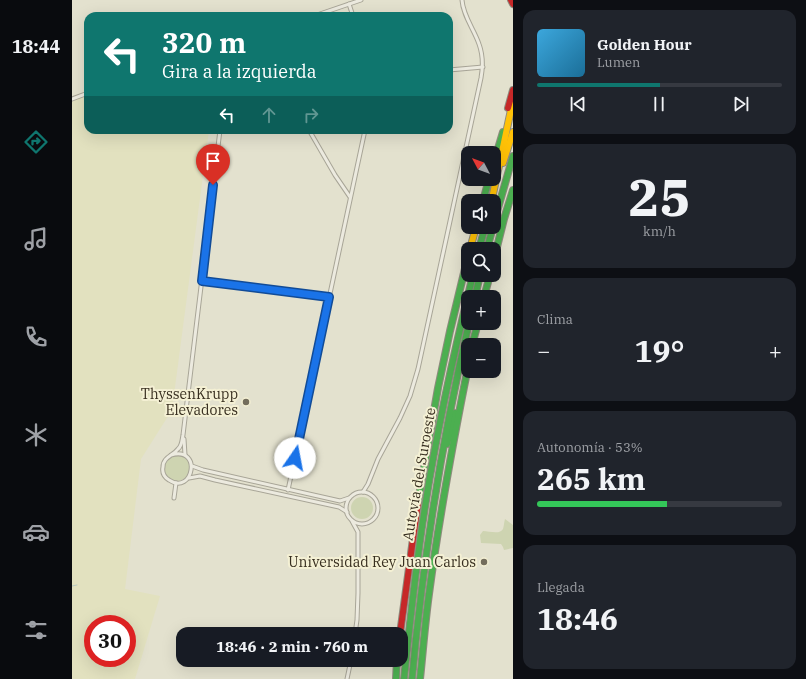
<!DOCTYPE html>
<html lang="es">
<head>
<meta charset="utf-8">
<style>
	:root { --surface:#171b24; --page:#20242c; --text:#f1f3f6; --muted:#9ea1a6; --line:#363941; --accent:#0f766e }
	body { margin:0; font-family:"IBM Plex Serif",serif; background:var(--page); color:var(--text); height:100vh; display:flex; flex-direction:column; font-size:15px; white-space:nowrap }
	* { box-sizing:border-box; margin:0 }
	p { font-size:13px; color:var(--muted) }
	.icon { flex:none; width:22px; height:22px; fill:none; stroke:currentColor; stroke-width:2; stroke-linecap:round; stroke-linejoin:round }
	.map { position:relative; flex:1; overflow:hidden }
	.drawer { display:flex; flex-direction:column; gap:10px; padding:10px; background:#0d0f14; width:293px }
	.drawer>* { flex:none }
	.hud { position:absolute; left:12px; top:12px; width:369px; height:122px; border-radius:12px; box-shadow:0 4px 16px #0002; background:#0f766e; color:#fff; overflow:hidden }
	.needle { width:26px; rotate:311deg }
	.controls { position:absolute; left:389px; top:146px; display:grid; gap:8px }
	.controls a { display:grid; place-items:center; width:40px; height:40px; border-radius:8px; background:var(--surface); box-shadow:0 4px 16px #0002; font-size:20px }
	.speed { position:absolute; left:12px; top:615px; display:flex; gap:8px; font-size:20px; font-weight:700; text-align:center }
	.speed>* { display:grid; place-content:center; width:52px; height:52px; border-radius:50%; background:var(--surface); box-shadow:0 4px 16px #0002; line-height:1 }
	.speed .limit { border:6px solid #d22; background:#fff; color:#111 }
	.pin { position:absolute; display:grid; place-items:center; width:34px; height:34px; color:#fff; margin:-41px -17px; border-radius:50% 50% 50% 0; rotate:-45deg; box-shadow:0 0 4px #0007 }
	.pin .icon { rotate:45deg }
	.me { position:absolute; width:44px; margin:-22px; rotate:12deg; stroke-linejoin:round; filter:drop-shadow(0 0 3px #0008) }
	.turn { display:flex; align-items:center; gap:14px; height:84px; padding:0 12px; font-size:18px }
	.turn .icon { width:52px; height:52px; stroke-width:2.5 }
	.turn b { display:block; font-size:28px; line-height:34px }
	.lanes { display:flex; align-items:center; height:38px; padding:0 12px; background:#0003; justify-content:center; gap:20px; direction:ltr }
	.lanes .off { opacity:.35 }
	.big { font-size:30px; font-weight:700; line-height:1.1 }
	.drawer .widget { flex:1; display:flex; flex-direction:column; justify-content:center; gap:6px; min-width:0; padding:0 14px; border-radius:12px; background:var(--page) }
	.drawer .dial { align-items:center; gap:0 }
	.dial b { font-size:52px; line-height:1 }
	.song { display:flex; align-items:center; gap:12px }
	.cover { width:48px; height:48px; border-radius:6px; background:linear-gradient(135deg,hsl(200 70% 55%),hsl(200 70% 35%)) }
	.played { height:4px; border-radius:2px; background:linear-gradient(90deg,var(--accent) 50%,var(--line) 50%) }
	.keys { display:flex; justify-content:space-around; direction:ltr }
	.heat { display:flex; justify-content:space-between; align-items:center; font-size:22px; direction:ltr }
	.charge { height:6px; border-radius:3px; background:linear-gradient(90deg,#34c759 53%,var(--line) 0) }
	.trip { position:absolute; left:104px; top:627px; width:232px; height:40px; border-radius:12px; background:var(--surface); box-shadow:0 4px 16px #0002; font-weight:700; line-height:40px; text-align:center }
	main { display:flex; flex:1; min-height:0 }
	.dock { display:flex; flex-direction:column; width:72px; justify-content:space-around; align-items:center; background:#090b0e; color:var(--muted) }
	.dock .icon { width:28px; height:28px }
	.dock .active { color:var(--accent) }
	.dock b { font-size:18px; color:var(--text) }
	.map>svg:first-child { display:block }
</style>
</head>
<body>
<main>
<nav class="dock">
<b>18:44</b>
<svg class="icon active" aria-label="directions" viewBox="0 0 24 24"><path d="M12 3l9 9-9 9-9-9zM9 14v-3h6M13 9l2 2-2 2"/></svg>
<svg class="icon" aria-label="music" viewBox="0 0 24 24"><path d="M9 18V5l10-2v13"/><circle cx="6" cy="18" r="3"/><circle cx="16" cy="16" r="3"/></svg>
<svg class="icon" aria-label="phone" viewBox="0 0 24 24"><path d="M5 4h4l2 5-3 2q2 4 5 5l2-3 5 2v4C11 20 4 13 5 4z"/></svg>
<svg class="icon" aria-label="climate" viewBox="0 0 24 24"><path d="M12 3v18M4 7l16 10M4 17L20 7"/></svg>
<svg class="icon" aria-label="car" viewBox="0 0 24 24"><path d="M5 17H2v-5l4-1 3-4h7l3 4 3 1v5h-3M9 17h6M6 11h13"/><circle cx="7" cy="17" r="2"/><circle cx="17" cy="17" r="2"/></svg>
<svg class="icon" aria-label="filters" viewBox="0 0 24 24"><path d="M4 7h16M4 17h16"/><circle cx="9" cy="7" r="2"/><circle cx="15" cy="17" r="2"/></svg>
</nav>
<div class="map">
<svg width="441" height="679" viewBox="0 0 441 679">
	<rect width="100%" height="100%" fill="#e3e1ce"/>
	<path fill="#e2e1bf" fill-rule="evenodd" d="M16 91V130H137L100 410 69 459 53 589 88 596 63 679H0V98ZM21 624H55V658H21Z"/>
	<g fill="#ced4b1">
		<circle cx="105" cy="468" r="13"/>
		<circle cx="290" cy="508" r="11"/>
		<path d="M433 519 441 525V548L432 550 431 547 429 544 409 543 408 535 411 531C417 531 428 535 431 529 432 526 432 522 433 519Z"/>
	</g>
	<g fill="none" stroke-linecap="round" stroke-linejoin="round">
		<polyline stroke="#b8cac1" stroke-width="1" points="0,586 5,585"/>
		<g stroke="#a8a597" stroke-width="5">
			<g id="street">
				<polyline points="277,4 281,16"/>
				<polyline points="242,16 289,0"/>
				<polyline points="377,70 411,67"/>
				<polyline points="0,99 16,93"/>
				<polyline points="237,130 263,175 278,197"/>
				<polyline points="130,281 257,297"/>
				<polyline points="112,439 113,455"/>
				<path d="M99 455C131 446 121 496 97 480 92 477 90 472 91 467 91 457 101 456 106 449 110 446 110 440 111 435L148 130"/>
				<polyline points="120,466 131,470 268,501 277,498"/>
				<polyline points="117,478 128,476 143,480 267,507 275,512"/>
				<polyline points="216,490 293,130"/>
				<path d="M291 492 296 484 306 459 328 418 338 396 346 369 409 78C411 67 411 55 407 44 402 29 391 16 390 0"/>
				<circle cx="290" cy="508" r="16"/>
				<polyline points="102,498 104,483"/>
				<polyline points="280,521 286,532 286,593 285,620 283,634"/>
				<polyline points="275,679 279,660"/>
			</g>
		</g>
		<g stroke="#8e8b7e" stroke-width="8">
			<g id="fast">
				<polyline points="422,162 431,132"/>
				<polyline points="411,201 417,179"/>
				<polyline points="422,222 441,156"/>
				<polyline points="407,249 413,227"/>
				<polyline points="415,249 421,227"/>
				<polyline points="422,259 432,219 441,190"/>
				<polyline points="403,297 408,275"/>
				<polyline points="412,297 418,275"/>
				<polyline points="400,345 406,323"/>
				<polyline points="375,444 383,413"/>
				<polyline points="346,502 366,388 378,331 396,256"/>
				<polyline points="324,679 325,660"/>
				<path d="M332 679C338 621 344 564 353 507 365 429 382 352 401 275"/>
				<path d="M340 679C351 559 370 440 397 323"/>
				<path d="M348 679C351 651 353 623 357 594 367 518 381 442 396 367"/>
			</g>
		</g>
		<g stroke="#8e8b7e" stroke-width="8">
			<g id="slow">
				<polyline points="431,163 441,132"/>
				<polyline points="421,194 440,105"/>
				<polyline points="398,249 404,227"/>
			</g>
		</g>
		<g stroke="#8e8b7e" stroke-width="8">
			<g id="jam">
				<polyline points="439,0 441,4"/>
				<polyline points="436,108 441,90"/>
				<polyline points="328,634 346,502"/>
			</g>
		</g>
		<use href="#street" stroke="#eceadf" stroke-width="3"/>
		<use href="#fast" stroke="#4caf50" stroke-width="6"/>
		<use href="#slow" stroke="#ffc107" stroke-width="6"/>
		<use href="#jam" stroke="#c62828" stroke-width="6"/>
	</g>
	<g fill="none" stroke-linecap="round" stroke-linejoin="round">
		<g stroke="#114b97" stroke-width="10">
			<polyline id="route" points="141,185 130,281 257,297 223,458"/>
		</g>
		<use href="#route" stroke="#1a73e8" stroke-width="7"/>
	</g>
	<g fill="#736d5c" stroke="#f4f0d4" stroke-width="1.5">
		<circle cx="174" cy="402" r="4"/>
		<circle cx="412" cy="562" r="4"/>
	</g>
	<g text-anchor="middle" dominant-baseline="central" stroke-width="4" stroke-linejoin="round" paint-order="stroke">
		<g font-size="14" fill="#372e1f" stroke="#f4f0d4" text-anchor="end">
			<text x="166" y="394">ThyssenKrupp<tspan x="166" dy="16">Elevadores</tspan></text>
			<text x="404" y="562">Universidad Rey Juan Carlos</text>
		</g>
		<g font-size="14" fill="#372e1f" stroke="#f4f0d4">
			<text transform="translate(347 474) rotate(-80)">Autovía del Suroeste</text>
		</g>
	</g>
</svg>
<div class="controls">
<a><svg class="needle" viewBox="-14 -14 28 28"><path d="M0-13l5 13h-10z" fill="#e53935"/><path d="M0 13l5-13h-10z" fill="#9ea1a6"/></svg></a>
<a><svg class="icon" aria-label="sound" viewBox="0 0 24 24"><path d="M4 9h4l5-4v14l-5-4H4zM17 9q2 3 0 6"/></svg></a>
<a><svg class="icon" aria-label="search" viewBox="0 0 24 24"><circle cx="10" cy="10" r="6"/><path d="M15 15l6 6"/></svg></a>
<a>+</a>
<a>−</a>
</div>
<div class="speed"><div class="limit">30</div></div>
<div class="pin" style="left:141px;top:185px;background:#d93025"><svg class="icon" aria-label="arrive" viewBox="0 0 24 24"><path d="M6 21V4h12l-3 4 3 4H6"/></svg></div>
<svg class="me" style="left:223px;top:458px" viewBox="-20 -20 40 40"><circle r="19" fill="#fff"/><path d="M0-13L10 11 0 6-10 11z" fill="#1a73e8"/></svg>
<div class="trip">18:46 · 2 min · 760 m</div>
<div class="hud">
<div class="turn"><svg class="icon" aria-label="left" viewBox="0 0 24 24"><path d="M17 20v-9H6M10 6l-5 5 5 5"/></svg><div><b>320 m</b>Gira a la izquierda</div></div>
<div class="lanes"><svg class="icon" aria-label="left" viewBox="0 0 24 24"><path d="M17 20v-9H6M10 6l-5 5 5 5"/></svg><svg class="icon off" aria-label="ahead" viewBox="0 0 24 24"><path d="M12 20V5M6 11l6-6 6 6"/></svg><svg class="icon off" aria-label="right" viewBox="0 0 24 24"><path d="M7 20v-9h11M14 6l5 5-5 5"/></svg></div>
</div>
</div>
<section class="drawer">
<div class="widget">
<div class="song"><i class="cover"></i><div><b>Golden Hour</b><p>Lumen</p></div></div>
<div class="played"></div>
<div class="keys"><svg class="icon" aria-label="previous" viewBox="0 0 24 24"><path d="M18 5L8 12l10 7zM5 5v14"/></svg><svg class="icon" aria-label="pause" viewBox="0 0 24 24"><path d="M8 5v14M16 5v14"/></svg><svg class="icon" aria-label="next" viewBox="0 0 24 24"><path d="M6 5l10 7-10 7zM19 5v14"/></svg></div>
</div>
<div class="widget dial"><b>25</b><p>km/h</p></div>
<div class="widget"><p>Clima</p>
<div class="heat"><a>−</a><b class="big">19°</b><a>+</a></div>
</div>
<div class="widget"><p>Autonomía · 53%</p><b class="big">265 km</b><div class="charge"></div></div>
<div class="widget"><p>Llegada</p><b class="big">18:46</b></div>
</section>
</main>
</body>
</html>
